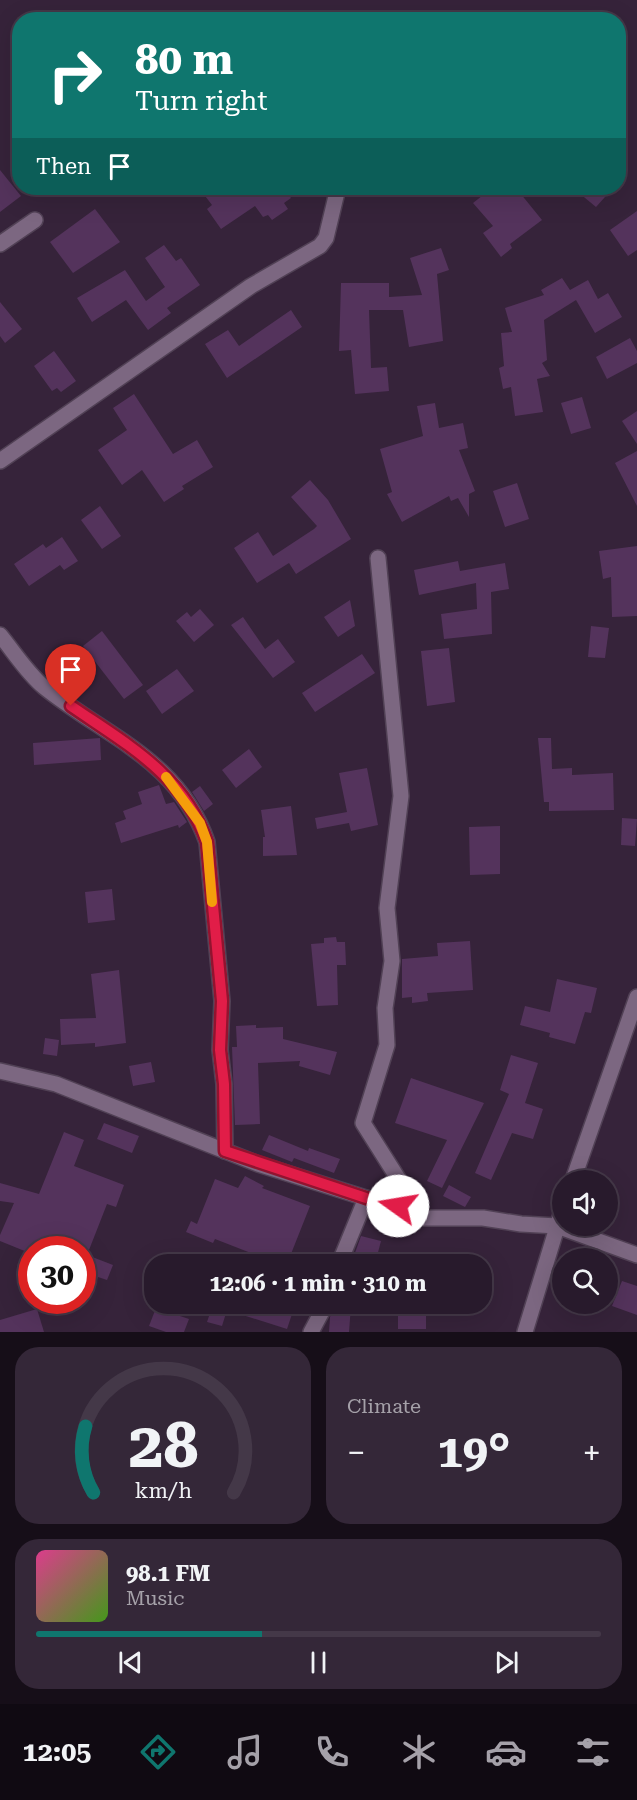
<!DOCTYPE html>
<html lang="en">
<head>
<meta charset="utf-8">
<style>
	:root { --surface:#281a2c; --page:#342738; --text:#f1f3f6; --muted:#a5a1a9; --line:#443848; --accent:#0f766e }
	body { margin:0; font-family:"Roboto Serif",serif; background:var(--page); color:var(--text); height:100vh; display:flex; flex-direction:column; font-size:22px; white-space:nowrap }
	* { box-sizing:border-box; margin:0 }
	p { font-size:20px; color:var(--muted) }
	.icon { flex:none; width:33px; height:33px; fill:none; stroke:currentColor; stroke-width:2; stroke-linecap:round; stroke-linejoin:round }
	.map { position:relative; height:1332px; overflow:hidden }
	.details { display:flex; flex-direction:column; gap:15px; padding:15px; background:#160e18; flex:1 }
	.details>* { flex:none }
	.hud { position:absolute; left:12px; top:12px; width:614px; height:183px; border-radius:24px; box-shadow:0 6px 24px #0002,0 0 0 2px var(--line); background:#0f766e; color:#fff; overflow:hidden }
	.tools { position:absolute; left:552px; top:1170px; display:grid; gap:12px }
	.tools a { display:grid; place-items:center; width:66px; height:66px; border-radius:50%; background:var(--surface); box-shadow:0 6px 24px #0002,0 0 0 2px var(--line); font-size:30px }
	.speed { position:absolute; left:18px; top:1236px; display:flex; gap:12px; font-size:30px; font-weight:700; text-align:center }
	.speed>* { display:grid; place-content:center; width:78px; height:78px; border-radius:50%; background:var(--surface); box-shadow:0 6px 24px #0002,0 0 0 2px var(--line); line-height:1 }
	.speed .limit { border:9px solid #d22; background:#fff; color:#111 }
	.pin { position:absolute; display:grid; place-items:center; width:51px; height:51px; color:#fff; margin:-62px -26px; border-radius:50% 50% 50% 0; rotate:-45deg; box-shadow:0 0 6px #0007 }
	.pin .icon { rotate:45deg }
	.me { position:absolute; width:66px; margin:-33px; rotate:283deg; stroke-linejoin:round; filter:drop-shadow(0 0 4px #0008) }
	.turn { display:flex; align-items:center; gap:21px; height:126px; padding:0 24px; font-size:27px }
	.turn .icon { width:78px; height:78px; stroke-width:2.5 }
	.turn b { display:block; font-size:42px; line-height:51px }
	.then { display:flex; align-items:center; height:57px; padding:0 24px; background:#0003; gap:12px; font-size:22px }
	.big { font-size:45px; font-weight:700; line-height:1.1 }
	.details .widget { flex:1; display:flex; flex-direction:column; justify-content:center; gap:9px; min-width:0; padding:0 21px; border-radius:24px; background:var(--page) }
	.details .dial { align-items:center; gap:0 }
	.dial svg { height:156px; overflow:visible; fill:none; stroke:var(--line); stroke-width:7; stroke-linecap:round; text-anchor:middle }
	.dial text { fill:var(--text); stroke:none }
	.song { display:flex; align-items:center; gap:18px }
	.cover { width:72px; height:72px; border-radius:9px; background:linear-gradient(135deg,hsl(330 70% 55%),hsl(100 70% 35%)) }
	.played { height:6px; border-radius:3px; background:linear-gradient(90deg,var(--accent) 40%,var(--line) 40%) }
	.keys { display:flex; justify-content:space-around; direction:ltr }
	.heat { display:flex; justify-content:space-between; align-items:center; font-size:33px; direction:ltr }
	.details .tiles { flex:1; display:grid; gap:15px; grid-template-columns:1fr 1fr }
	.widget:last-child { grid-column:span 2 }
	.trip { position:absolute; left:144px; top:1254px; width:348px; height:60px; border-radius:24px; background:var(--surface); box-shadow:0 6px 24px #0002,0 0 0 2px var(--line); font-weight:700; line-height:60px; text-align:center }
	.tab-bar { display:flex; height:96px; justify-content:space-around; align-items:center; background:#100a12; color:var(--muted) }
	.tab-bar .icon { width:42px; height:42px }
	.tab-bar .selected { color:var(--accent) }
	.tab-bar b { font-size:27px; color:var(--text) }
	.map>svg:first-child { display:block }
</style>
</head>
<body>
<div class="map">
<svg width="637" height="1332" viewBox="0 0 637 1332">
	<rect width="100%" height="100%" fill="#36233a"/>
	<g fill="#54335c">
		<polygon points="0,170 21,196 0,212"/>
		<polygon points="199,188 284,188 291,198 284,203 288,209 272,220 268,215 263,217 255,206 221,229 207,209 212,205"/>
		<polygon points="492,188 516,188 542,220 510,244 512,248 501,257 483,233 493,226 473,203"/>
		<polygon points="573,188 613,188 596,207"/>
		<polygon points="95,209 120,242 73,273 50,242"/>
		<polygon points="637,211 637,250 628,256 610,230"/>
		<polygon points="164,245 176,261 181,258 200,285 167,308 171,313 148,330 126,300 92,322 77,298 125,270 146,301 165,287 145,258"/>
		<polygon points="441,248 449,270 437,274 443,341 409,347 403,310 369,310 371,368 387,367 389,391 355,394 351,350 339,351 341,283 389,283 389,297 422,295 410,258"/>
		<polygon points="562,278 570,290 588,280 598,299 608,293 622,317 595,333 576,300 544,320 547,360 542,363 550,376 537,379 543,412 515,416 511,387 503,389 499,368 504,366 501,333 512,332 505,308 544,295 541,290"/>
		<polygon points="0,302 22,329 5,343 0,336"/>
		<polygon points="291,310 302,327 227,378 205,344 228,330 239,346"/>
		<polygon points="630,338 637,351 637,363 607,379 596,357"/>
		<polygon points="54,351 76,381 61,392 57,388 52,391 34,366"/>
		<polygon points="134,394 173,454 197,440 213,467 182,486 184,489 164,502 142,470 122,485 98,450 127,430 113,408"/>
		<polygon points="582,397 591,428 571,434 561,403"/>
		<polygon points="435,403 439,428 463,423 468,448 459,450 475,491 469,494 469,517 458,498 451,501 449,496 402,522 387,494 392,492 380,449 423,436 417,406"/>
		<polygon points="637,411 637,444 622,421"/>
		<polygon points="637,451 637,506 615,463"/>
		<polygon points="310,480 328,500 351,539 296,574 289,563 257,583 234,548 258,532 273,556 314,529 317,526 291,497"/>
		<polygon points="517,483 529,519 505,527 493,491"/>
		<polygon points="100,506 121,536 102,549 81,520"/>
		<polygon points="62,537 78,561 64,570 60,565 29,586 14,564 43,544 46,548"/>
		<polygon points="637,546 637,616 612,617 611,577 603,579 599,551"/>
		<polygon points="458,561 460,571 505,563 509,589 491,592 492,634 444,639 441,614 477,609 476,583 419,595 414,570"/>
		<polygon points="350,600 355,626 338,637 324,617"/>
		<polygon points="200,609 214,625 194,642 176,621 187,612 191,617"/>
		<polygon points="243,617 265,649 278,639 295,662 273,678 231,625"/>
		<polygon points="591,626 609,628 605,658 588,657"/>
		<polygon points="102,631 143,685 124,699 83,646"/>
		<polygon points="449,648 455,702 427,706 421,651"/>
		<polygon points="362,654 375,673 315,712 302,693"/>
		<polygon points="177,669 194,691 162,714 146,691"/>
		<polygon points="100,738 101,760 34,765 33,743"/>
		<polygon points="538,738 551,738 552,769 572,768 572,775 613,773 614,810 549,811 549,802 544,802"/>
		<polygon points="249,749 262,767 236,788 222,770"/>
		<polygon points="367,768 378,825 351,831 349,823 317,829 315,818 347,812 339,773"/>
		<polygon points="159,785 166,804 174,802 187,822 179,828 178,825 121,843 115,823 126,819 123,811 142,804 138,792"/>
		<polygon points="200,786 213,804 204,811 192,792"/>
		<polygon points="291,806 297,855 263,856 263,837 265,837 261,810"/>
		<polygon points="622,818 637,819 635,846 621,845"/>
		<polygon points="500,826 500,874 470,875 469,827"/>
		<polygon points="112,889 115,920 88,923 85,892"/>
		<polygon points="336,937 337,942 345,942 346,965 337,965 338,1005 317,1006 311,944 324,943 324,938"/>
		<polygon points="470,941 473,990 427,993 428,1001 412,1003 412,997 402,998 402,959 438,956 437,943"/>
		<polygon points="119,970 126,1043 95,1047 95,1043 61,1045 60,1019 96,1018 91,974"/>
		<polygon points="557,979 597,988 591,1013 585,1012 575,1044 549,1037 550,1033 520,1025 525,1006 550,1012"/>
		<polygon points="256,1025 256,1028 283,1027 283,1039 337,1052 330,1075 299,1066 300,1061 258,1063 260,1124 235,1125 232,1047 237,1047 236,1026"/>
		<polygon points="45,1038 59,1040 57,1056 43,1054"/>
		<polygon points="511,1055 538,1063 525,1103 543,1109 533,1139 512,1133 491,1180 475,1173 509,1094 500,1090"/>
		<polygon points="151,1062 155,1082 133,1086 129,1066"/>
		<polygon points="411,1078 484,1103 442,1188 427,1181 447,1140 395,1123"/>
		<polygon points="104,1123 139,1136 132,1153 97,1139"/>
		<polygon points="64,1132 84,1140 74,1166 124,1185 116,1207 107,1204 89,1250 32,1250 32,1254 0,1241 0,1235 14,1203 0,1201 0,1183 39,1194"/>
		<polygon points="269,1135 308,1151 309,1148 340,1159 334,1173 294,1158 292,1162 262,1150"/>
		<polygon points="245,1176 264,1186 262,1188 310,1206 287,1264 253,1264 256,1255 215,1239 213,1243 186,1232 191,1221 197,1224 215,1179 238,1188"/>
		<polygon points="449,1185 471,1197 465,1207 443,1196"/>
		<polygon points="361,1236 381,1241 375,1264 351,1264"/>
		<polygon points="82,1253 113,1265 107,1280 98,1277 94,1287 82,1282"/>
		<polygon points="622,1281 637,1286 637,1315 612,1306"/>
		<polygon points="213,1304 293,1304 294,1308 287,1329 227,1310 222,1326 207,1322"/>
		<polygon points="336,1305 351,1306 349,1332 329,1332 330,1317"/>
		<rect x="398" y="1305" width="28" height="24"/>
		<polygon points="156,1308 189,1319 184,1332 166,1332 149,1326"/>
		<polygon points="37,1309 44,1332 0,1332 0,1320"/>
	</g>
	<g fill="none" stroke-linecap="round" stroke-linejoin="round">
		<g stroke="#514155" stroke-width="18">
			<g id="minor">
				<polyline points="0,244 35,220"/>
				<polyline points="0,461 251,286 320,246 326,238 338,188"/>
				<polyline points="378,558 401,796 387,908 392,961 385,1008 387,1045 363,1123 423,1218"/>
				<path d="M0 635C14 652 27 673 44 687 106 737 178 759 207 842L222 1001 220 1050 224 1084 225 1151"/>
				<polyline points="0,1071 56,1084 258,1164 366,1198 415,1209 423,1218 483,1218 521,1224 557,1226 637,1255"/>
				<polyline points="573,1180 637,997"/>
				<polyline points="339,1264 366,1198"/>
				<polyline points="311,1332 326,1304"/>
				<polyline points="525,1332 562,1211"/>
			</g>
		</g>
		<use href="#minor" stroke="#7c6781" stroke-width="15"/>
	</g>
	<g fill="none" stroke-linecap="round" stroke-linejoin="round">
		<g stroke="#92132f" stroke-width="15">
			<path id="route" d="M71 706C126 744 183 774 207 842L222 1001 220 1050 224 1084 225 1151 366 1198 398 1206"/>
		</g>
		<use href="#route" stroke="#e11d48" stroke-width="10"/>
		<polyline stroke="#f59e0b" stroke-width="10" points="166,777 200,823 207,842 212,902"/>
	</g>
</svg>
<div class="tools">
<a><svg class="icon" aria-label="sound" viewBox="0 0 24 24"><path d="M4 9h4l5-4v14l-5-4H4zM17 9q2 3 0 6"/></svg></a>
<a><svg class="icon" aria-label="search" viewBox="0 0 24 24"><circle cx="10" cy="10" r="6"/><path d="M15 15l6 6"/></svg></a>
</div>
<div class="speed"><div class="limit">30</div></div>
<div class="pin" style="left:71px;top:706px;background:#d93025"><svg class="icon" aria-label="arrive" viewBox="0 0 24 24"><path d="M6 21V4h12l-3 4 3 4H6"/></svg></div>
<svg class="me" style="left:398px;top:1206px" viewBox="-20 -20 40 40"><circle r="19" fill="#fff"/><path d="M0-13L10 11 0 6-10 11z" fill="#e11d48"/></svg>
<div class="trip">12:06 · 1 min · 310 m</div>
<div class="hud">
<div class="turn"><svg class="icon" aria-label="right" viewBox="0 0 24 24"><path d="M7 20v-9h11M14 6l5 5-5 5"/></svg><div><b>80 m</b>Turn right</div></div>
<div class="then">Then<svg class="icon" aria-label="arrive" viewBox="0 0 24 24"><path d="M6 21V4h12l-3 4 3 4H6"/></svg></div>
</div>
</div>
<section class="details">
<div class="tiles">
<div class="widget dial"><svg viewBox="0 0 100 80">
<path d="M14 69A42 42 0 1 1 86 69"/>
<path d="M14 69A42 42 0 0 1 10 35" stroke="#0f766e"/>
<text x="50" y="56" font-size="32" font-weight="700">28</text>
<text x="50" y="72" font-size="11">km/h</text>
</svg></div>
<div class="widget"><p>Climate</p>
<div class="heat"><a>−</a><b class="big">19°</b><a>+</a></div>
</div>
<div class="widget">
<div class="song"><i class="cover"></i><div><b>98.1 FM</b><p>Music</p></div></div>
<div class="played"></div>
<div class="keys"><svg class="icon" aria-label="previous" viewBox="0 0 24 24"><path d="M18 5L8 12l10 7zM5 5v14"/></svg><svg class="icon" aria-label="pause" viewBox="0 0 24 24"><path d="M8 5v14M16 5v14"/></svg><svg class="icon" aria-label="next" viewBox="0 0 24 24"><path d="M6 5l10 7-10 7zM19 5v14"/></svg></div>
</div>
</div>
</section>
<nav class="tab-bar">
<b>12:05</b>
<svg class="icon selected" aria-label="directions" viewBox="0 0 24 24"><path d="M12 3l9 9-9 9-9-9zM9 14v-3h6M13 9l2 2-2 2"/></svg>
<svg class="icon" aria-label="music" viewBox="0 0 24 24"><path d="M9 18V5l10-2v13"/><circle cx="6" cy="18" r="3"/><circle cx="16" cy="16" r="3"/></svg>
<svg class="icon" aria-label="phone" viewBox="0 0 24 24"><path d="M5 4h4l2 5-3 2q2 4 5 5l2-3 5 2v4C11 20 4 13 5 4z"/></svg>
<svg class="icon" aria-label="climate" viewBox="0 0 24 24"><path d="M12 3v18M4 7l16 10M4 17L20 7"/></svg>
<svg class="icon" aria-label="car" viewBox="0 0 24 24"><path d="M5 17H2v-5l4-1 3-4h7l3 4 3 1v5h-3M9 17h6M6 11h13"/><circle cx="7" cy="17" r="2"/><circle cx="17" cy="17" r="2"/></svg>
<svg class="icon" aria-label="filters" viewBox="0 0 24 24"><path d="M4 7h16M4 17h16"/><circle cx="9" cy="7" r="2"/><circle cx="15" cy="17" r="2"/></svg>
</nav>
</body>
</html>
